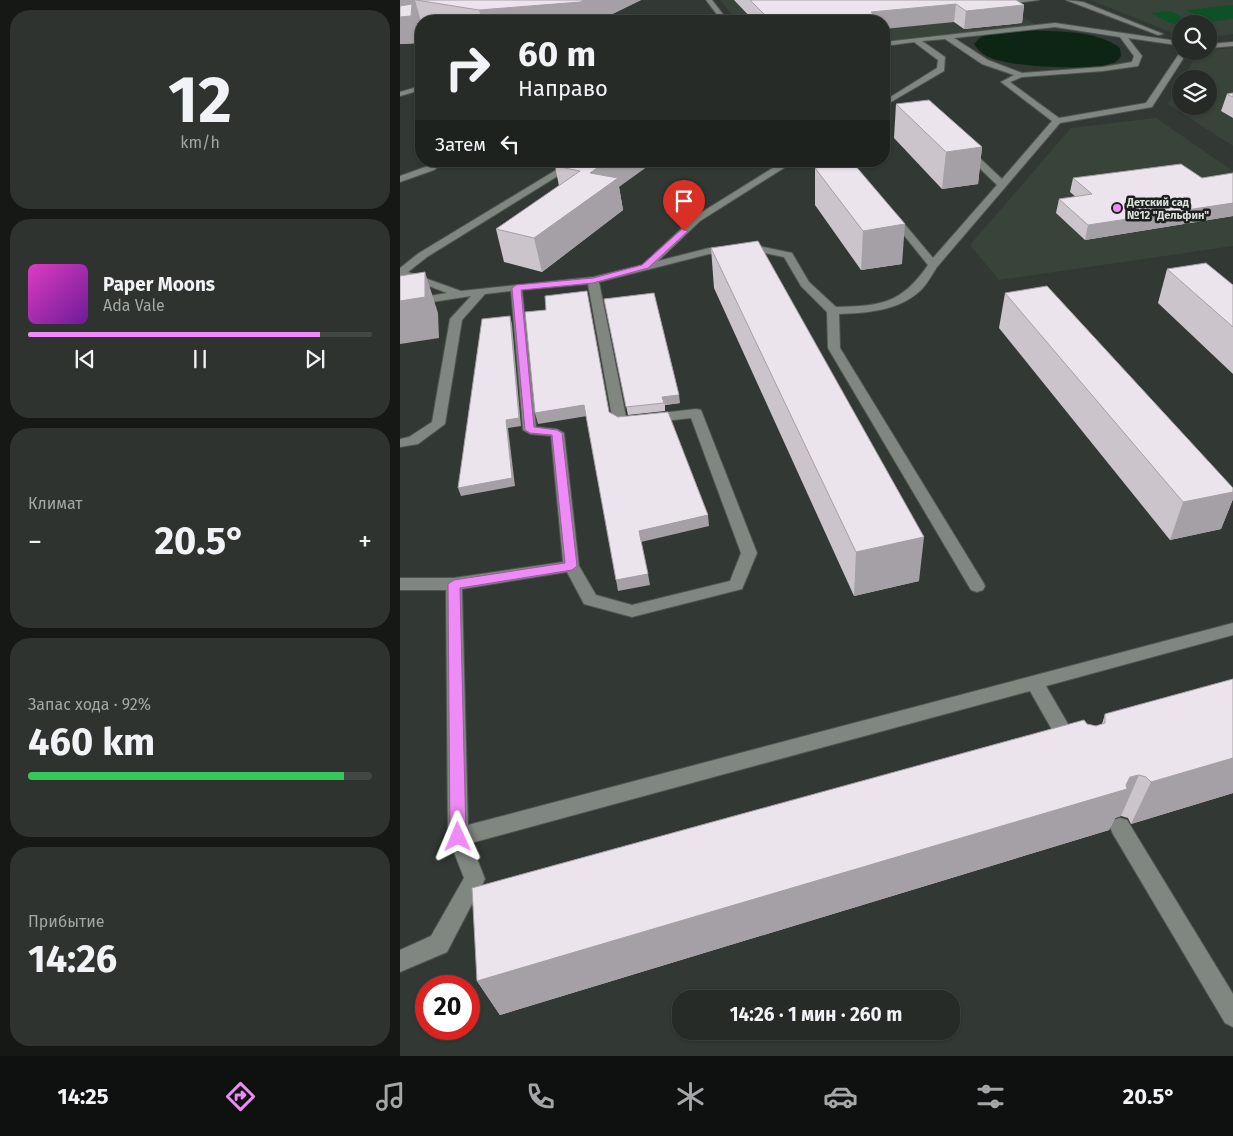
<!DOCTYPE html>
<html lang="ru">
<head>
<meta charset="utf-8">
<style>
	:root { --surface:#262b27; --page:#2e332f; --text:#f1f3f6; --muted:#a4a7a7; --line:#424744; --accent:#ef8bf6 }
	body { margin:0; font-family:"Fira Sans",sans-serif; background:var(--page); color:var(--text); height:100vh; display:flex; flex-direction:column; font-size:19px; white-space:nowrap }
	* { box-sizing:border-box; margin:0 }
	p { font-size:16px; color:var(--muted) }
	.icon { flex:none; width:28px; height:28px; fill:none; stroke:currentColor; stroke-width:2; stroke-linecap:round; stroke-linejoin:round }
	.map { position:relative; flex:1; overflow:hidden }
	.sheet { display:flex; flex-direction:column; gap:10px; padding:10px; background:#151815; width:400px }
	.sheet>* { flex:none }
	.guide { position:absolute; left:15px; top:15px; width:475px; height:152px; border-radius:20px; box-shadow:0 1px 4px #0004,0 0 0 1px var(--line); background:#262b27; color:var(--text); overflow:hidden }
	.buttons { position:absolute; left:772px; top:15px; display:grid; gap:10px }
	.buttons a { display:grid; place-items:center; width:45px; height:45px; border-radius:50%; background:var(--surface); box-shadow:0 1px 4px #0004,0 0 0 1px var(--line); font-size:25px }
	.speed { position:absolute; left:15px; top:975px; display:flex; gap:10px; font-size:25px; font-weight:700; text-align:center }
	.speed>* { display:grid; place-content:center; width:65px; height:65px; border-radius:50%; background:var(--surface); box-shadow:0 1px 4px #0004,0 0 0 1px var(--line); line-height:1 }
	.speed .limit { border:8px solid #d22; background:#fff; color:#111 }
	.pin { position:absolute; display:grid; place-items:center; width:42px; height:42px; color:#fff; margin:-51px -21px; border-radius:50% 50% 50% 0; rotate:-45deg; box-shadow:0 0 5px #0007 }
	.pin .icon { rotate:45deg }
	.me { position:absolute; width:55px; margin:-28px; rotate:359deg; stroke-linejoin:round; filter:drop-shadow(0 0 4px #0008) }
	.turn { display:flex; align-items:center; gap:18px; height:105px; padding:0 20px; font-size:22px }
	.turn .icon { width:65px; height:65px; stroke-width:2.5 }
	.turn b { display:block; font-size:35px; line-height:42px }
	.then { display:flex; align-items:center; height:48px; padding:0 20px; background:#0003; gap:10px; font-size:19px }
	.big { font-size:38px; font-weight:700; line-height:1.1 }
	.sheet .tile { flex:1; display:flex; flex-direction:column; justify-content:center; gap:8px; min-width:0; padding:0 18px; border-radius:20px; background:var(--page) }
	.sheet .dial { align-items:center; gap:0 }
	.dial b { font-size:65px; line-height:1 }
	.song { display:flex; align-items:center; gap:15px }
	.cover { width:60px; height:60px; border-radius:8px; background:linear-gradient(135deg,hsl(310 70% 55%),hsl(280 70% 35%)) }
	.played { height:5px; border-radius:2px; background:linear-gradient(90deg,var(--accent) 85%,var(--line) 85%) }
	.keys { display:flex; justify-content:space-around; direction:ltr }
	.heat { display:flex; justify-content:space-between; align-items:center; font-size:28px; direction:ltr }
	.charge { height:8px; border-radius:4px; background:linear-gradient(90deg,#34c759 92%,var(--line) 0) }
	.trip { position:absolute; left:272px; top:990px; width:288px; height:50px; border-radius:20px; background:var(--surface); box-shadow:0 1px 4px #0004,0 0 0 1px var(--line); font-weight:700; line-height:50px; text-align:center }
	.tabs { display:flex; height:80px; justify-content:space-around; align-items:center; background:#0f1110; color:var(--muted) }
	.tabs .icon { width:35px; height:35px }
	.tabs .on { color:var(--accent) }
	.tabs b { font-size:22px; color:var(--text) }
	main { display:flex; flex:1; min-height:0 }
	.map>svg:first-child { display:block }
</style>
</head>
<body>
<main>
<section class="sheet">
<div class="tile dial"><b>12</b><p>km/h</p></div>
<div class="tile">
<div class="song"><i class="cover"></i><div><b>Paper Moons</b><p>Ada Vale</p></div></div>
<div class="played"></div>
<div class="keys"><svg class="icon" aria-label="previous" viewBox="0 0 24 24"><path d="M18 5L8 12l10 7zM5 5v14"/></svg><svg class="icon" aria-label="pause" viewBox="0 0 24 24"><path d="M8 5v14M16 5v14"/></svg><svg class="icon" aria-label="next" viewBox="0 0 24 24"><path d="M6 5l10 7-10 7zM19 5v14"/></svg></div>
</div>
<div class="tile"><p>Климат</p>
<div class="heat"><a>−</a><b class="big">20.5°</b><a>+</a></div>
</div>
<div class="tile"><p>Запас хода · 92%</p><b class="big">460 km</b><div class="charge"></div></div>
<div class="tile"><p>Прибытие</p><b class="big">14:26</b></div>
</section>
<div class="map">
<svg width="833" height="1056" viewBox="0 0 833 1056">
	<rect width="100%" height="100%" fill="#323934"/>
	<g fill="#38443a">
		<polygon points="320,0 545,0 606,7 636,25 484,41 484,21 338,21"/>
		<polygon points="690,0 833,0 833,34 809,37 809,24 781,24 781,36"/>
		<polygon points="833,48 833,146 768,104 781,81 781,106 809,106 809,79 783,79 799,51"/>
		<polygon points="756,118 833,171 833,246 599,280 570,245 671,128"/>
	</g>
	<g fill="#0f5126">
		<polygon points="833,5 833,19 809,22 786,10"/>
		<polygon points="771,11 792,23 772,24 751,13"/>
	</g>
	<path fill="#0c2613" d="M629 30C658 32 697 30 720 48L721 56C719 59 717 62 713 63 691 71 612 67 591 58 583 55 579 51 574 44 586 28 611 31 629 30Z"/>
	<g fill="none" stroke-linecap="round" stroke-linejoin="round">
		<g stroke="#505651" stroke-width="2">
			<g id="minor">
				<polygon points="306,0 312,0 328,21 322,21"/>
				<polygon points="613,0 639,0 600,5 597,3"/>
				<polygon points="666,0 683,2 763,34 758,35"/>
				<path d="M655 23 777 41 780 43 777 45 728 38 742 56 738 66 703 71 622 77 610 82 659 118 746 103 781 51H788L752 107 660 123 537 267C532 275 527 284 521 290 499 311 467 313 439 314L440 348 583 582 585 586 583 590 577 592 571 590 428 348 427 312 401 286 384 257 354 251 309 254 199 282 226 417 296 409 301 410 357 553 342 589 232 617 184 604 167 572 62 589 68 825 833 623V635L646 686 679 743 677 749 670 751 663 749 630 691 71 843 85 879 47 952 0 972V950L31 936 64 878 48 837 46 590H0V578H54L163 562 151 436 130 434 123 430 111 291 85 294 62 320 45 424 18 444 0 447V439L9 437 32 422 50 319 71 296 0 307V301L47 293 3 276H0V268L19 253 171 161H182L27 257 8 272 61 291 193 277 242 265 294 217 384 161H395L300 221 258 261 309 248 354 245 392 253 409 282 436 307C481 306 501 304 528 265L490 218V214H496L533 258 597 185 563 152V148H569L602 179 652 121 601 82 614 75 582 64 545 39 522 41 545 57 544 71 484 106V101L537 68 538 60 514 42 484 46V42ZM655 27 720 37 734 56 732 62 703 67 622 73 588 60 554 38ZM188 284 213 422 220 426 291 418 341 553 330 581 232 605 196 595 179 566 164 433 157 429 136 427 122 290Z"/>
				<polygon points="21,24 21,28 0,32 0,28"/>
				<polygon points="833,42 833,46 809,48 809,44"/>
				<polygon points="21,86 21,90 0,96 0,92"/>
				<polygon points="35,161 46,161 34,170 0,182 0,176 28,166"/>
				<polygon points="720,818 727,820 833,994 833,1027 825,1023 713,834 710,827 713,820"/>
			</g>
		</g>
		<use href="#minor" fill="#7f8780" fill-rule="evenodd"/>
	</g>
	<g fill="#cbc4cb">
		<polygon points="0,0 241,0 198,21 21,21 21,23 21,22 17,23 19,30 19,43 0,44"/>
		<polygon points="334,0 616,0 624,5 622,23 564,29 554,22 354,21"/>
		<polygon points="833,93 833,118 821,111 827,94"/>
		<polygon points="496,104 582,147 578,184 542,189 494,138"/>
		<polygon points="162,161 219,187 223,210 142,272 104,262 96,229 159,186 155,166"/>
		<polygon points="415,168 502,264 461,270 415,205"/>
		<polygon points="673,178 833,216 685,240 656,213 659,199 676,197 670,192"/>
		<polygon points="311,248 519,581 454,596 314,288"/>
		<polygon points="767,269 833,285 833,374 758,303"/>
		<polygon points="605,293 833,488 833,499 821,529 770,540 599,328"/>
		<polygon points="204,299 280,403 265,405 265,411 228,415"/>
		<polygon points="833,679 833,793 731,824 728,818 721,816 715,818 709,830 100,1015 77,981 687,724 696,726 702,724 705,714"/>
	</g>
	<g fill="#a5a0a5">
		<polygon points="0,0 15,0 21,22 17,23 19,30 19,43 0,44"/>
		<polygon points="147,0 241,0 198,21 82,21 79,10"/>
		<polygon points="556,4 554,22 484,29 484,21 403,21 471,12"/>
		<polygon points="624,5 622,23 564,29 566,11"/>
		<polygon points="582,147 578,184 542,189 546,152"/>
		<polygon points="207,161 255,161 219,187 223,210 142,272 134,238 190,173"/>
		<polygon points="833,203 833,216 685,240 688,225"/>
		<polygon points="505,224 502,264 461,270 463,231"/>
		<polygon points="25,272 38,313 39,338 0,344 0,301"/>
		<polygon points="110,316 112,324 121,426 108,428 115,486 61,496 58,488 106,420"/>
		<polygon points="279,395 280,403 265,405 262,397"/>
		<polygon points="184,405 187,416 138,424 135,413"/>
		<polygon points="833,492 833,499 821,529 770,540 783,502"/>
		<polygon points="308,515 309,526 241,542 239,531"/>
		<polygon points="524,537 519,581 454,596 456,552"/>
		<polygon points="248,574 250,585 218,591 216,580"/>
		<polygon points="833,758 833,793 731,824 751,782"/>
		<polygon points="739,775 721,816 715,818 709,830 100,1015 77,981"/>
	</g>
	<g fill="#ece4ec" stroke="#a5a0a5">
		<polygon points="16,0 184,0 180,2 79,10"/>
		<polygon points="350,0 616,0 624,5 566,11 556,4 471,12 473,14 403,21 371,21"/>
		<polygon points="12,4 11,16 0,17 0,6"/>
		<polygon points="833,93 833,97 827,94"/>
		<polygon points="529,100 582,147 546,152 496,104"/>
		<polygon points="162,161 207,161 190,173 218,178 134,238 96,229 180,171 155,166"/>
		<polygon points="453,163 505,224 463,231 415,168"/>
		<polygon points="781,164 802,178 833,173 833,203 688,225 659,199 692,194 673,178"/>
		<polygon points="358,241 524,537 456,552 311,248"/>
		<polygon points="806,263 833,285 833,327 767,269"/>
		<polygon points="25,272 25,297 0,301 0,276"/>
		<polygon points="647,286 833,488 833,492 783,502 605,293"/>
		<polygon points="187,291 209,412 218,417 268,412 308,515 239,531 248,574 216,580 184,405 135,413 125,312 146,310 145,296"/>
		<polygon points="254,293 279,395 262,397 264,403 226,407 204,299"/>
		<polygon points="110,316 119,418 106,420 112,478 58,488 82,319"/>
		<polygon points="833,679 833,758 751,782 746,777 739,775 730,777 726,785 727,789 77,981 72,888 684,720 687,724 696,726 705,723 705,714"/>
	</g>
	<polygon fill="#ef8bf6" stroke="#9b5aa0" points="282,229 288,231 248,268 193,283 121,290 134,427 157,430 162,433 177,566 172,570 60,588 66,837 63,842 58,844 53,842 50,837 48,584 54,580 165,563 152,435 130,433 125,430 112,288 116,285 193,278 242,265"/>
	<circle fill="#ef8bf6" stroke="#1c1f1d" stroke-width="2" cx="717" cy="208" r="5"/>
	<g text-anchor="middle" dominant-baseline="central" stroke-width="5" stroke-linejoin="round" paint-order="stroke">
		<g font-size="11" font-weight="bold" fill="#dce0dd" stroke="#1c1f1d" text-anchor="start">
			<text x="727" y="202">Детский сад<tspan x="727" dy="13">№12 "Дельфин"</tspan></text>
		</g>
	</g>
</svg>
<div class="buttons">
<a><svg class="icon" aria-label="search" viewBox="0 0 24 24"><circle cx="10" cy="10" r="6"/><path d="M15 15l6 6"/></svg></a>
<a><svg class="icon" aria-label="layers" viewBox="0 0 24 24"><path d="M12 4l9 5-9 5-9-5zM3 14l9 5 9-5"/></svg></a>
</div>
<div class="speed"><div class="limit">20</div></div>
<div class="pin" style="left:284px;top:231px;background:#d93025"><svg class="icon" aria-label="arrive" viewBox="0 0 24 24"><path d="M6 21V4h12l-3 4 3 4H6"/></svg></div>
<svg class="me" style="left:58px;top:837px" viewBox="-20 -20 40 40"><path d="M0-17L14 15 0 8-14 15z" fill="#ef8bf6" stroke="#fff" stroke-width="4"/></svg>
<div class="trip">14:26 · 1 мин · 260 m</div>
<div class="guide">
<div class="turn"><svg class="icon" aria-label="right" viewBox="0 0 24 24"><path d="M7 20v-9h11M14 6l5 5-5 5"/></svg><div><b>60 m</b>Направо</div></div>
<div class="then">Затем<svg class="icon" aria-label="left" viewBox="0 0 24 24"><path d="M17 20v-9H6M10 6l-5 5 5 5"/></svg></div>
</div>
</div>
</main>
<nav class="tabs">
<b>14:25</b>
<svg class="icon on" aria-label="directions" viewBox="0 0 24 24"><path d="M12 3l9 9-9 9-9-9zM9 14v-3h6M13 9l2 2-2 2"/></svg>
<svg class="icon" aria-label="music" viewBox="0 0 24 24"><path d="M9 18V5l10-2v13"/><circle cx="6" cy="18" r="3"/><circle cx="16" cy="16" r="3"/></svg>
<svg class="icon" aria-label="phone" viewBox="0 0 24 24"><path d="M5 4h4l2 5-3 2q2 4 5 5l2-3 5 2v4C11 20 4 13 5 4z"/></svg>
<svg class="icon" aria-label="climate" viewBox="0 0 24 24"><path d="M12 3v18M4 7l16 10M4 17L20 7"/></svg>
<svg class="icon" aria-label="car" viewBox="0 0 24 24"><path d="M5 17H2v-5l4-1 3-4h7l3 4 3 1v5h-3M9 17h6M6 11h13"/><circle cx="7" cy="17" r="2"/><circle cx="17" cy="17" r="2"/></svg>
<svg class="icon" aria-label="filters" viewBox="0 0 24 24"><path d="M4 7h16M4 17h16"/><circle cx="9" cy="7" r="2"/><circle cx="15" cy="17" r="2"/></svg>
<b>20.5°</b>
</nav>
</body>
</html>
